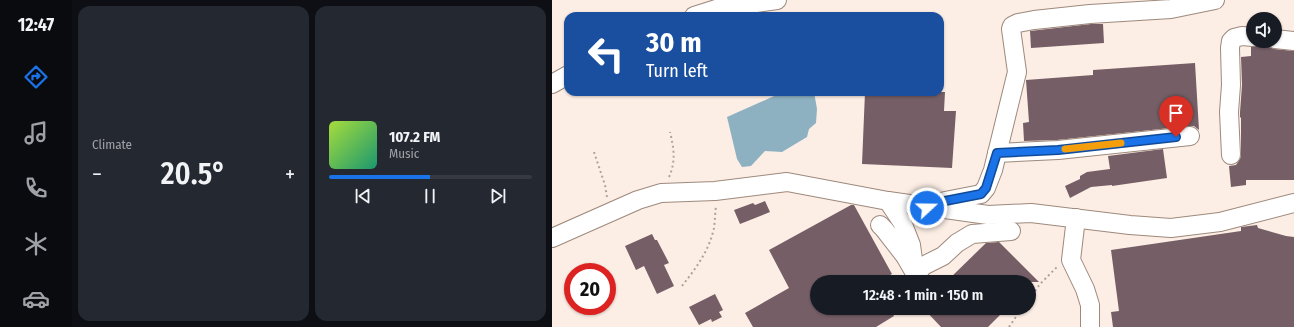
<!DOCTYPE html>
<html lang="en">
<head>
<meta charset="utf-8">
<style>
	:root { --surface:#171b24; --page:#242831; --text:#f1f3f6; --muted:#9ea1a6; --line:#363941; --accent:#1a73e8 }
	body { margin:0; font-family:"Fira Sans Condensed",sans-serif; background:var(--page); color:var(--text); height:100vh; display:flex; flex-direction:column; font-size:15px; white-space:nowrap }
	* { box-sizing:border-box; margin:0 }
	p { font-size:13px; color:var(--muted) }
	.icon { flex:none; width:22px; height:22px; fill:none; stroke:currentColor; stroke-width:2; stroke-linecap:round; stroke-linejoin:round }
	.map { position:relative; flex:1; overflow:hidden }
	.drawer { display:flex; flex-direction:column; gap:6px; padding:6px; background:#0d0f14; width:480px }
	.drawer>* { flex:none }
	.guide { position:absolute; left:12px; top:12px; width:380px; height:84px; border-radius:12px; box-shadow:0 1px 3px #0004; background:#1a4fa0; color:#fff; overflow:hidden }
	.buttons { position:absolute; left:694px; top:12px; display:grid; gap:8px }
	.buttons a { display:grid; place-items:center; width:36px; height:36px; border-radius:50%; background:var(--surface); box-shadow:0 1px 3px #0004; font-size:20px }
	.speed { position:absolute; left:12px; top:263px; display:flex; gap:8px; font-size:20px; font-weight:700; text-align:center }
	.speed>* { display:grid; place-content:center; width:52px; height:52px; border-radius:50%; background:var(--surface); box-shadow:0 1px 3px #0004; line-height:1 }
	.speed .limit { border:6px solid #d22; background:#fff; color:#111 }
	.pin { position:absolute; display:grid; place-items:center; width:34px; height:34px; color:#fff; margin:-41px -17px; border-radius:50% 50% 50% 0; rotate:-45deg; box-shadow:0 0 4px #0007 }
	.pin .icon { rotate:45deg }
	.me { position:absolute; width:44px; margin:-22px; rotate:69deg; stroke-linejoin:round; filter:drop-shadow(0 0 3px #0008) }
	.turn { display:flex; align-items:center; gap:14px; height:84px; padding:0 16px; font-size:18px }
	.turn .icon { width:52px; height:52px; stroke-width:2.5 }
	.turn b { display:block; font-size:28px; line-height:34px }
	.big { font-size:30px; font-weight:600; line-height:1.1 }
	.drawer .widget { flex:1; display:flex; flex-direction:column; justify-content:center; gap:6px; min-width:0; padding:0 14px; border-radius:12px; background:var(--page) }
	.song { display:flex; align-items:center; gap:12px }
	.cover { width:48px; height:48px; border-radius:6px; background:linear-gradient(135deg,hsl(80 70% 55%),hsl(160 70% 35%)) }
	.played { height:4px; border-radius:2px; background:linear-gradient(90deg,var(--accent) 50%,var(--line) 50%) }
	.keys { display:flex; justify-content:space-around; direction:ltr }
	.heat { display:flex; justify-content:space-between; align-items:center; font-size:22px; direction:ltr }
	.drawer .tiles { flex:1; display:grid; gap:6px; grid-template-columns:repeat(2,1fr) }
	.trip { position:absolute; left:258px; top:275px; width:226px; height:40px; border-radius:20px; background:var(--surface); box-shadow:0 1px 3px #0004; font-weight:600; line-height:40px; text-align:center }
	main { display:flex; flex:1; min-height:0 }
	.menu { display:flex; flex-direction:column; width:72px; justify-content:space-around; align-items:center; background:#090b0e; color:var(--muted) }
	.menu .icon { width:28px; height:28px }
	.menu .current { color:var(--accent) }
	.menu b { font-size:18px; color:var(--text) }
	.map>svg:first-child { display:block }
</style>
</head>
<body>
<main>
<nav class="menu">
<b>12:47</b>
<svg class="icon current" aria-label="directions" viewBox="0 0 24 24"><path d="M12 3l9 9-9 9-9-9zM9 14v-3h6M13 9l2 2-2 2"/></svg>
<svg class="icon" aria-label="music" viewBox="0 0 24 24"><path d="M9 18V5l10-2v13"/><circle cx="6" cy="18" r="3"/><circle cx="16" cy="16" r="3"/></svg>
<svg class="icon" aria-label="phone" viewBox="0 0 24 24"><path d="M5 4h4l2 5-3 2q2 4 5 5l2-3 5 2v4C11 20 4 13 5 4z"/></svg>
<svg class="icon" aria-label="climate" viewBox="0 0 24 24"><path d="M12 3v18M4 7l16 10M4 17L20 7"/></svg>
<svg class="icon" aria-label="car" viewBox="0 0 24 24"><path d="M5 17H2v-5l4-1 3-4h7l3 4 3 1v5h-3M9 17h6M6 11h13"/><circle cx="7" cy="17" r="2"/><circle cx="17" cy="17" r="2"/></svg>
</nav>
<section class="drawer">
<div class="tiles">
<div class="widget"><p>Climate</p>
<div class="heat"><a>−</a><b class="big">20.5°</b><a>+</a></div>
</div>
<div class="widget">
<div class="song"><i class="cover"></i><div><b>107.2 FM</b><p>Music</p></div></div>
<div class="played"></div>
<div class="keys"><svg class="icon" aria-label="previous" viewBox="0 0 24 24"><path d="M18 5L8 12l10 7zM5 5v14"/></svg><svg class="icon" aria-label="pause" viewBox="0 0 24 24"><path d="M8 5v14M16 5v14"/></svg><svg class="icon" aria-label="next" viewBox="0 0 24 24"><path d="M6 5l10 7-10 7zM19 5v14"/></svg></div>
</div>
</div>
</section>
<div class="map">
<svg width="742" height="327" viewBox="0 0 742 327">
	<rect width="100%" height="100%" fill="#fceee5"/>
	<polygon fill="#8eb1c2" points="231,92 262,92 265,109 264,123 257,129 255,137 230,152 213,151 199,166 190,167 185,159 175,117"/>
	<g fill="#755e66">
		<polygon points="539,24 551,24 552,43 479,48 478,31"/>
		<polygon points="707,45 715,46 722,49 742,51 742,180 694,180 694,185 679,187 677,166 684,165 688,159 689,155 689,118 688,117 688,112 690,85 689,57 699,56 699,47"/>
		<polygon points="643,63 647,130 642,126 637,126 505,140 472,141 471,123 477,122 474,80 541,75 541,70"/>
		<polygon points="313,92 393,92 392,111 404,111 400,168 310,164"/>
		<polygon points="611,149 615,178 560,186 560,185 539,187 518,198 513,186 528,179 528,176 535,172 558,169 556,156"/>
		<polygon points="213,201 218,212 188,224 182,210 201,203 203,205"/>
		<polygon points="299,205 302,205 340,274 325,282 265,282 265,308 338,308 342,316 324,327 201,327 193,313 237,288 217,250"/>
		<polygon points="705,225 706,228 734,236 742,237 742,327 561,327 559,312 567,311 559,250 689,231 689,227"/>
		<polygon points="100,234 103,240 105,240 117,263 112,265 122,286 105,294 92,266 84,270 73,246"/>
		<polygon points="447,242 487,282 394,282 434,243"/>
		<polygon points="163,294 171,310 167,312 170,317 160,322 159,319 147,325 137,307"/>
		<polygon points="371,308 455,308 436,327 389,327"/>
	</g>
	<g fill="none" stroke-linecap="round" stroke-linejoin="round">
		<g stroke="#9e897c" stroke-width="20">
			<g id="minor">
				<polyline points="142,16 164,9 225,0"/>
				<polyline points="723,39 742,41"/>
				<polyline points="0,84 16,75"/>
				<polyline points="445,153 506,150 638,136"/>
				<polyline points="679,155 677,112 679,85 678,48 679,41 682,38 690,36 701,37"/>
				<polyline points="336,201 350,222 359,245 362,267"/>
				<polyline points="381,205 393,201 429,194 434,188 441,170 465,72 459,29 460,26 466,23 482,20 538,14 619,9 663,0"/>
				<polyline points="524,218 519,260 533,289 538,305 538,327"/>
				<polyline points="328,225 332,229 353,256 364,275 371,266 391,256 405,243 420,234 459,231"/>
				<polyline points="0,238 86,200 109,193 163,191 235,182 336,201 436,215 479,213 578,225 619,228 668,222 742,203"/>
			</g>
		</g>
		<g stroke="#aea29a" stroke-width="2" stroke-dasharray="2 3" stroke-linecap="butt">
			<polyline points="42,152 53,185 55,197"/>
			<path d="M117 177C124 161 122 149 118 132"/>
			<path d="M130 286C144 268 157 251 162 228 163 221 163 213 164 206"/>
			<polyline points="477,299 488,284 505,267"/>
			<polyline points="457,327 470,308"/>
		</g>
		<use href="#minor" stroke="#fff" stroke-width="18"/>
	</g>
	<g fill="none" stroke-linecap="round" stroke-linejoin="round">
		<g stroke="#114b97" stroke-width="10">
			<polyline id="route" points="375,208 393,201 429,194 434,188 445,153 506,150 624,137"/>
		</g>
		<use href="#route" stroke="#1a73e8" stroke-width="7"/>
		<polyline stroke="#f59e0b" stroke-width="7" points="513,149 569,143"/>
	</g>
</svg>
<div class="buttons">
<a><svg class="icon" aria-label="sound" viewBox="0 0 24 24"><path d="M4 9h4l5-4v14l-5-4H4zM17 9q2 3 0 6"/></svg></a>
</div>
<div class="speed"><div class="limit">20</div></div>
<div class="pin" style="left:624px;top:137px;background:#d93025"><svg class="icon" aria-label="arrive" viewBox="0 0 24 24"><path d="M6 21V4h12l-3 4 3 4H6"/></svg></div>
<svg class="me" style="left:375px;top:208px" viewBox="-20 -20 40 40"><circle r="17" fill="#1a73e8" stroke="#fff" stroke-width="3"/><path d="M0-11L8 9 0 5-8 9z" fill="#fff"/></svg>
<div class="trip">12:48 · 1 min · 150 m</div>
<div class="guide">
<div class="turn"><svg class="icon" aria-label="left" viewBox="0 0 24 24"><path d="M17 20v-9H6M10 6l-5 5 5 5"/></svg><div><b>30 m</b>Turn left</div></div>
</div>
</div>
</main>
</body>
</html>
